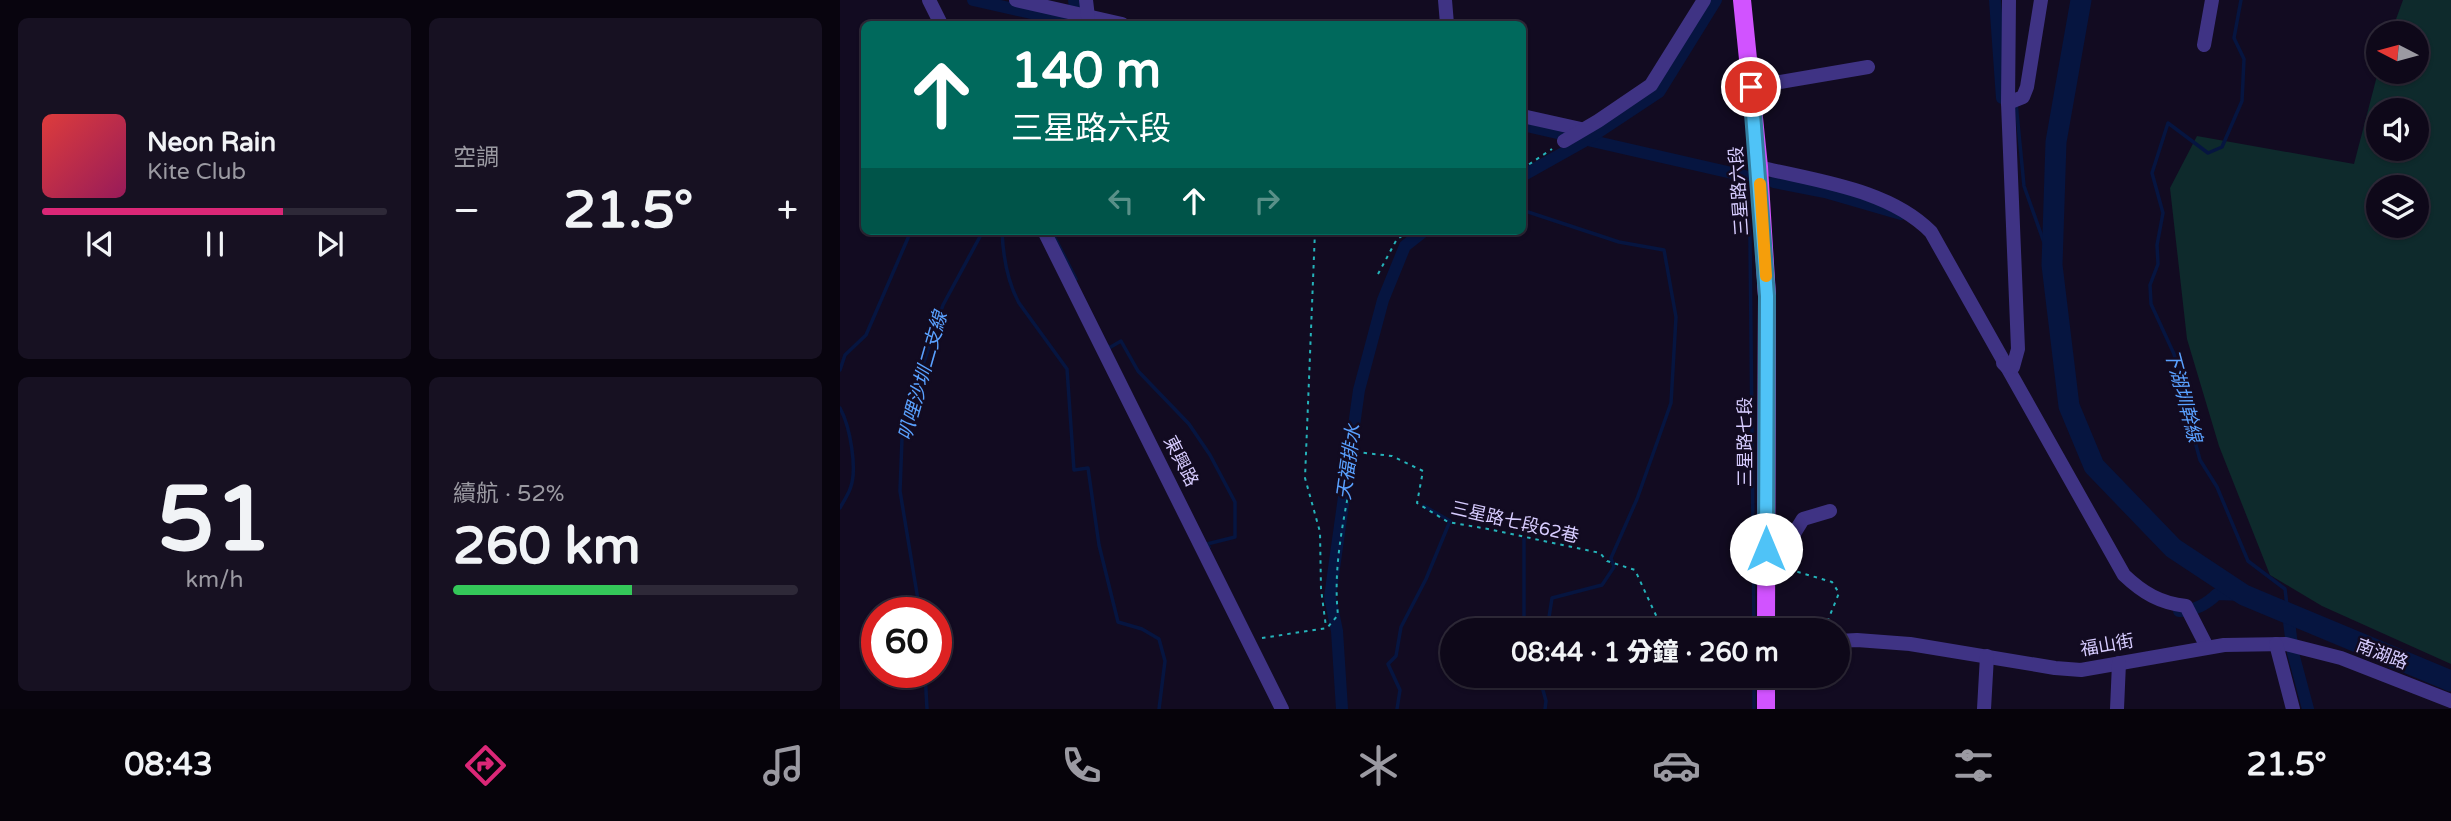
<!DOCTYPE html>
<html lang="zh-TW">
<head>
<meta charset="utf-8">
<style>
	:root { --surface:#0e0819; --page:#171122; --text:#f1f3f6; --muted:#9b9aa2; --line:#2e2938; --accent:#db2777 }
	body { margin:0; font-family:"Varela Round","Noto Sans TC",sans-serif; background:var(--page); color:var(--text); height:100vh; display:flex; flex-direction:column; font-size:26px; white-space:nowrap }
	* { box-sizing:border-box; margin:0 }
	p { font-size:23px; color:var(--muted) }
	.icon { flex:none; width:38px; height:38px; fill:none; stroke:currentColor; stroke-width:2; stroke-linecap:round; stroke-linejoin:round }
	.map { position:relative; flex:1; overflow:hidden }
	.panel { display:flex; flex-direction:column; gap:18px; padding:18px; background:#08040e; width:840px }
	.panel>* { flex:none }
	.top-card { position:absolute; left:21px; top:21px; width:665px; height:214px; border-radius:10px; box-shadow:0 2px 5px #0004,0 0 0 2px var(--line); background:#00695c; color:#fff; overflow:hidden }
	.needle { width:46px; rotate:276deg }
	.buttons { position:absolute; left:1526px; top:21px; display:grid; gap:14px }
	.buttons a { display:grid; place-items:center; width:63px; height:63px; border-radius:50%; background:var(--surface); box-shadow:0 2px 5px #0004,0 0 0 2px var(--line); font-size:35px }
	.speed { position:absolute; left:21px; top:597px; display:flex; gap:14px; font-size:35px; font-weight:700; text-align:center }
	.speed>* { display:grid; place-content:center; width:91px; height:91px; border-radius:50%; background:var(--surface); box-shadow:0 2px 5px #0004,0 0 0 2px var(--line); line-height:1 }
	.speed .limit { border:10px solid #d22; background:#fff; color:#111 }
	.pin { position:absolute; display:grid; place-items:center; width:60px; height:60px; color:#fff; margin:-30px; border:4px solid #fff; border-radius:50%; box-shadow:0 2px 7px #0007 }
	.me { position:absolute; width:77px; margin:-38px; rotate:0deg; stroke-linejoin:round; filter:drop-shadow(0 0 5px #0008) }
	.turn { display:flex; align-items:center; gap:24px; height:147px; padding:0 35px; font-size:32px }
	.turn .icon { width:91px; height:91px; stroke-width:2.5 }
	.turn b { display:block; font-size:49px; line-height:60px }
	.lanes { display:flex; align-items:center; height:66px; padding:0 35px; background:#0003; justify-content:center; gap:35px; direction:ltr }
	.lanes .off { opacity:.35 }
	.big { font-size:52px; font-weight:800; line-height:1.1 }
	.panel .widget { flex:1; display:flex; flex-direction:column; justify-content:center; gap:10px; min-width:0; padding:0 24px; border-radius:10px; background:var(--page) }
	.panel .dial { align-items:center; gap:0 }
	.dial b { font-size:91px; line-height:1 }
	.song { display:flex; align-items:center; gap:21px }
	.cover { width:84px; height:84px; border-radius:10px; background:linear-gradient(135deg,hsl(0 70% 55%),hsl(330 70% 35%)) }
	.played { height:7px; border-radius:4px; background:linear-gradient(90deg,var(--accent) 70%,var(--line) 70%) }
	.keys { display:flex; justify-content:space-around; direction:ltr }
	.heat { display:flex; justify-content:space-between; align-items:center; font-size:38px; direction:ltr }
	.charge { height:10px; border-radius:5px; background:linear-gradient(90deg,#34c759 52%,var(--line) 0) }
	.panel .tiles { flex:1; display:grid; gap:18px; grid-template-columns:repeat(2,1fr) }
	.trip { position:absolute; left:600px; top:618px; width:410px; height:70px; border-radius:35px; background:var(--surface); box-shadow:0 2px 5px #0004,0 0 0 2px var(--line); font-weight:800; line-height:70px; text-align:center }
	.menu { display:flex; height:112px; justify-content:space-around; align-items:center; background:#06030a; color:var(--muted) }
	.menu .icon { width:49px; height:49px }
	.menu .current { color:var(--accent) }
	.menu b { font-size:32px; color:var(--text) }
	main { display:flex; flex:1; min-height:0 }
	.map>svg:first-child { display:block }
</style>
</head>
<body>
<main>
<section class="panel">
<div class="tiles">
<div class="widget">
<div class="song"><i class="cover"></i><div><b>Neon Rain</b><p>Kite Club</p></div></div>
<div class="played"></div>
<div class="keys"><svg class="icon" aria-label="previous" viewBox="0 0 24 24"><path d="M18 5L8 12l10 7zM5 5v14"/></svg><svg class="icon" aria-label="pause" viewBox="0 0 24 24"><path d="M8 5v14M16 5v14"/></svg><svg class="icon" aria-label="next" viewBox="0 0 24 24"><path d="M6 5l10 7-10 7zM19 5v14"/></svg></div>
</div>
<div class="widget"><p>空調</p>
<div class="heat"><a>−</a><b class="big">21.5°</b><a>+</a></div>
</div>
<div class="widget dial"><b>51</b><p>km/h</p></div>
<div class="widget"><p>續航 · 52%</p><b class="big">260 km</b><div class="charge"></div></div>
</div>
</section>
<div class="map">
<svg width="1611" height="709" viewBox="0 0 1611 709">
	<rect width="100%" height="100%" fill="#120b21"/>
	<path fill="#0e2a2c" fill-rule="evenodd" d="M1563 0H1611V664L1482 606 1430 575 1379 446 1347 339 1330 188 1357 136 1514 164 1538 72H1577V33H1551ZM1538 110H1577V149H1538ZM1538 187H1577V226H1538Z"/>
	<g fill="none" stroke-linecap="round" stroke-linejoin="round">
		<g stroke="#061540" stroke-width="3.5">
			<polyline points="1401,0 1394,38 1404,59 1402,101 1382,147 1368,153 1328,123 1312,173 1323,213 1317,245 1318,264 1310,285 1311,304 1334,354 1339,372 1340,386 1360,460 1377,487 1408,561 1445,589 1448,614"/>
			<polyline points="1176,103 1184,186 1212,265"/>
			<polyline points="903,176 910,236 914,630"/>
			<polyline points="682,210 779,242 824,250 836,317 831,403 797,499 771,558 774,567 762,585 712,598 707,630"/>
			<path d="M162 231C163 256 167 281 179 303L227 369 234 470 248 468 259 545 278 622 302 629 319 639 325 661 319 709"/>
			<polyline points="214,236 236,279"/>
			<polyline points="268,346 269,348 281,341 298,371 349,424 370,455 395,502 395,537 367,544 369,547"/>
			<polyline points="0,370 5,355 26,335 71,231"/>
			<path d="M0 408C10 426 18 470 10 489 8 495 3 502 0 508"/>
			<polyline points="80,612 60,491 62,439 68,410 103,305 143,231"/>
			<polyline points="684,630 684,539"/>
			<polyline points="85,672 87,709"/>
			<polyline points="699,676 706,701 705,709"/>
			<polyline points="914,676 914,709"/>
			<polyline points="557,709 560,690 548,664 556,656 561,627 586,579 610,521 584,506"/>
		</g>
		<g stroke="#061540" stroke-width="12">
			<polyline points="133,0 241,24"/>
			<polyline points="234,0 235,8"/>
			<polyline points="1155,0 1162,98"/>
			<polyline points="682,125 905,176"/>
			<polyline points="682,176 748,139 819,92 876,0"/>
			<polyline points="934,182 985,192 1061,214"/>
			<path d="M1339 611C1354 611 1367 604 1377 594L1404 595"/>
			<polyline points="1448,614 1453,653 1468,709"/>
			<polyline points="502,709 497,631 490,597 519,390 543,300 565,246 584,231"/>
		</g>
		<polyline stroke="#061540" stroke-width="21" points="1241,0 1216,142 1212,265 1229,406 1254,466 1333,548 1404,595 1611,681"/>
		<g stroke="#25b3ba" stroke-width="2" stroke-dasharray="3.5 5" stroke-linecap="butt">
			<polyline points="682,169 712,149"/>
			<polyline points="475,231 465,478 480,532 481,589 486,627"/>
			<polyline points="538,274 557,239 570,231"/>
			<polyline points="941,567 992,582 999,593 988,620"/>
			<polyline points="769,624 820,624"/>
			<path d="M422 638 487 628 498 615C492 561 507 506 516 452L552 456 583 471 577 503 608 522 648 529 760 553 767 561 795 570 820 624 843 630"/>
		</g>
		<g stroke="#3f3384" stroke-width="14">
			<polyline points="89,0 101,24"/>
			<polyline points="176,0 282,24"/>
			<polyline points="246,0 248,17"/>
			<polyline points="605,0 607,24"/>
			<polyline points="1364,45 1372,0"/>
			<polyline points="911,87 1028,67"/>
			<polyline points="1168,103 1183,97 1187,87 1201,0"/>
			<polyline points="682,116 741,129"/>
			<polyline points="724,141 758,121 811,85 864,0"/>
			<path d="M919 167C976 181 1049 189 1091 232L1284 575C1303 593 1320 603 1346 606L1367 647"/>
			<polyline points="204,231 442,709"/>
			<polyline points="1163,363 1167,367 1173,367 1178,349 1168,103 1169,0"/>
			<polyline points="926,534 947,538 955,532 963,519 990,511"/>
			<polyline points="998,641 1017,640 1070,644 1215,668 1241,670 1384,645 1446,644 1501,658 1611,701"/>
			<polyline points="1436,644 1453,709"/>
			<polyline points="1144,709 1147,656"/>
			<polyline points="1277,709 1279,663"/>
		</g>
		<g stroke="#d153ff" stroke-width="18">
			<polyline points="902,0 919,167 927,296 926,630"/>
			<polyline points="926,709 926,676"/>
		</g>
	</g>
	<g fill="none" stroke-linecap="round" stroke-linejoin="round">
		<g stroke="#337fa1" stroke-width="18">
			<polyline id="route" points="911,87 927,296 926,549"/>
		</g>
		<use href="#route" stroke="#4fc3f7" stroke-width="12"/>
		<polyline stroke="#f59e0b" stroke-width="12" points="920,184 926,276"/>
	</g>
	<g text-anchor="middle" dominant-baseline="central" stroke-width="5" stroke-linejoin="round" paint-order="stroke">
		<g font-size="18" fill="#d7ccff" stroke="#120b21">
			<text transform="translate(899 191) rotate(-94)">三星路六段</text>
			<text transform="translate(905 442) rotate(-90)">三星路七段</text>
			<text transform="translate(341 461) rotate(63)">東興路</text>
			<text transform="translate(675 522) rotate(13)">三星路七段62巷</text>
			<text transform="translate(1267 645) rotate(-10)">福山街</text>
			<text transform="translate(1542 654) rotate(21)">南湖路</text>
		</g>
		<g font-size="19" font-style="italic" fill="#5aa1ff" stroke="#120b21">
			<text transform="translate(83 376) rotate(-74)">叭哩沙圳二支線</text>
			<text transform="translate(1343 396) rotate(75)">下湖圳幹線</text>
			<text transform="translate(509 462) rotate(-82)">天福排水</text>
		</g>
	</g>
</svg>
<div class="buttons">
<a><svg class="needle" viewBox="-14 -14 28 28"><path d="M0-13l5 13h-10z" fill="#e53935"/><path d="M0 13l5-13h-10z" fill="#9b9aa2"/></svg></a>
<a><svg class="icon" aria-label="sound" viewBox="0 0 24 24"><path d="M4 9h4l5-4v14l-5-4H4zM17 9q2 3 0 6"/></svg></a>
<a><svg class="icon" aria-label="layers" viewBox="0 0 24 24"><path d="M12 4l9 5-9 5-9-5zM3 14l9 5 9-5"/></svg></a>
</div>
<div class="speed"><div class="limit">60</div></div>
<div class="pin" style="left:911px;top:87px;background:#d93025"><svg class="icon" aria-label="arrive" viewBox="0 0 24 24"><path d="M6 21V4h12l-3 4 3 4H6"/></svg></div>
<svg class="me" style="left:926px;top:549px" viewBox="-20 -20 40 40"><circle r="19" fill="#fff"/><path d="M0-13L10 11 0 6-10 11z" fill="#4fc3f7"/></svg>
<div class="trip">08:44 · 1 分鐘 · 260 m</div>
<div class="top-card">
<div class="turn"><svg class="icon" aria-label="ahead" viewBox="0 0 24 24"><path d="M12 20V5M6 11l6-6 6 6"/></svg><div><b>140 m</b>三星路六段</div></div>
<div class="lanes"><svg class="icon off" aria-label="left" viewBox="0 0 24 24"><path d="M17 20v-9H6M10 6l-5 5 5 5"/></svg><svg class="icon" aria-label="ahead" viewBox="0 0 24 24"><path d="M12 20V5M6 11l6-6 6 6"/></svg><svg class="icon off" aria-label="right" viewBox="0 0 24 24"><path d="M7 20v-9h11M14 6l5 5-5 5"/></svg></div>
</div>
</div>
</main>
<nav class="menu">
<b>08:43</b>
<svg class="icon current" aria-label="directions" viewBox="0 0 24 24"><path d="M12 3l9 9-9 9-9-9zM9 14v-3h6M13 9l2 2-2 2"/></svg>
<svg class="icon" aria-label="music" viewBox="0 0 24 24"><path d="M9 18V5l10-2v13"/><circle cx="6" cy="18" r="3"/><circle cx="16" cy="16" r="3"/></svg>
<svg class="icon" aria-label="phone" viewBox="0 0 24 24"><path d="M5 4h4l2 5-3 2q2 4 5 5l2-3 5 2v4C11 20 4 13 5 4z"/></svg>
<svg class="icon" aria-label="climate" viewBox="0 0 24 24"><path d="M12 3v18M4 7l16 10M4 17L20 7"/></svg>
<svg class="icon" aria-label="car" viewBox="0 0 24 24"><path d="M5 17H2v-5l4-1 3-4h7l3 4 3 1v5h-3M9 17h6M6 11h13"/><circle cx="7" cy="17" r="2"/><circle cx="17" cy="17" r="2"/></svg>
<svg class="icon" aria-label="filters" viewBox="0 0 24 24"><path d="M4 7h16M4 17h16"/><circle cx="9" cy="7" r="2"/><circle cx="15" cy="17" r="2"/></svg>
<b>21.5°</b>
</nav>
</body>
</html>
